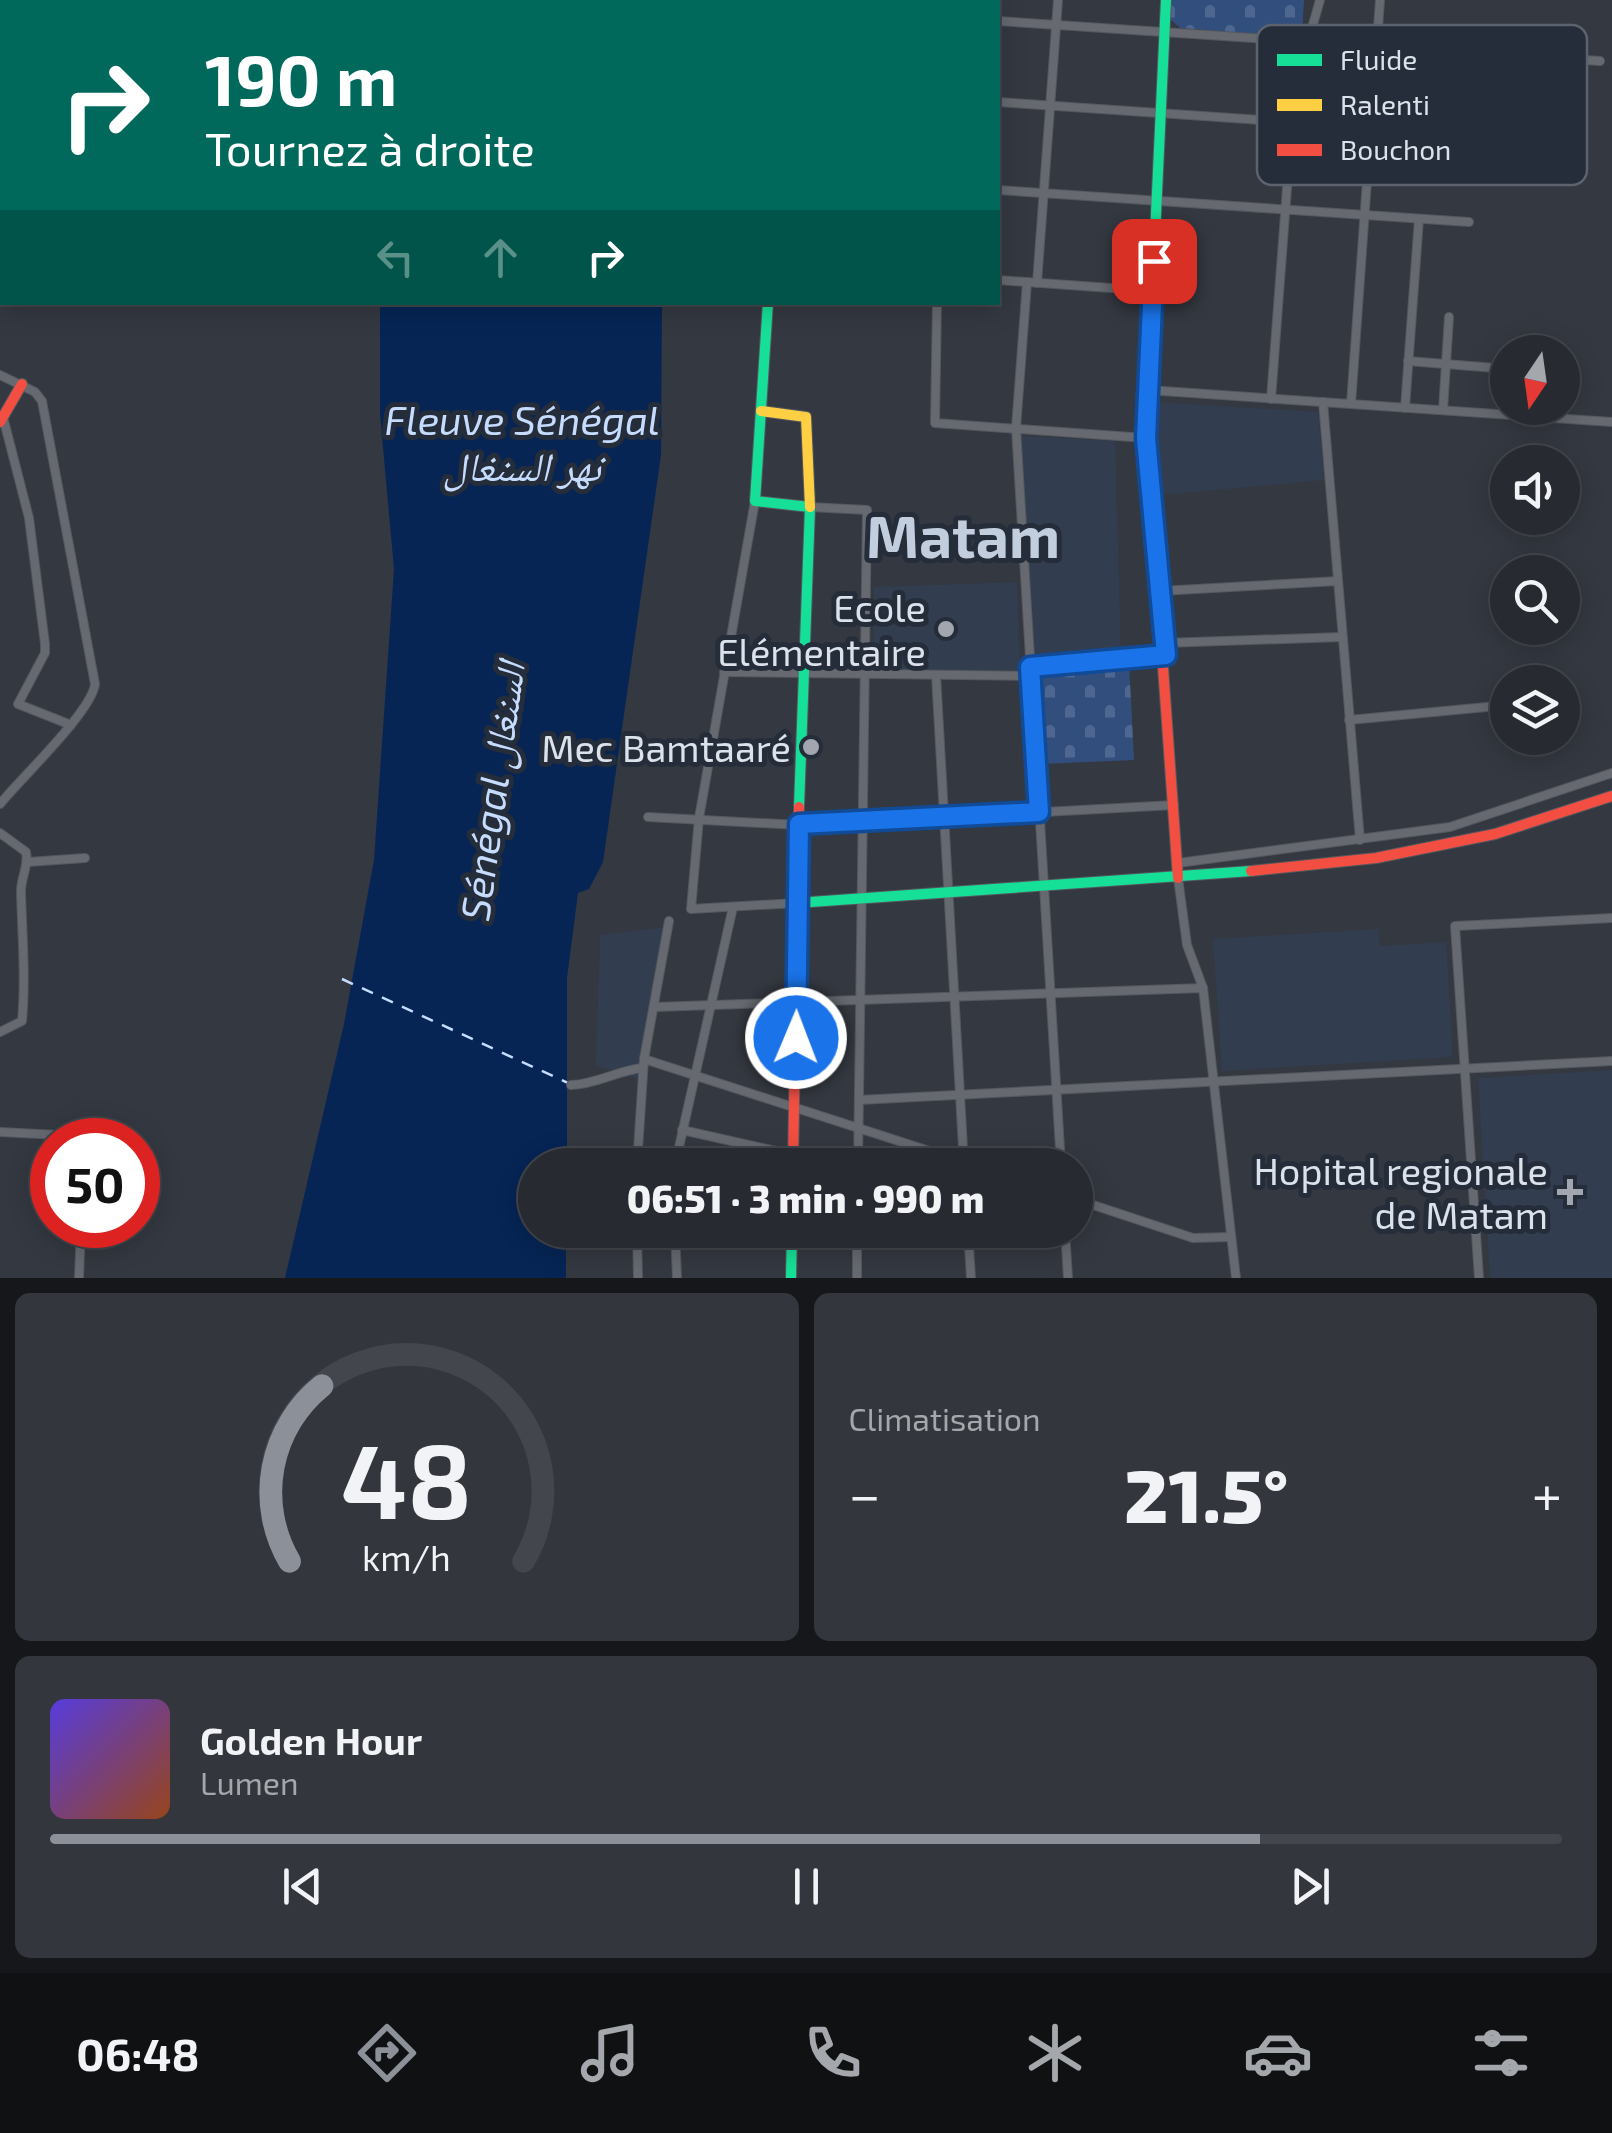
<!DOCTYPE html>
<html lang="fr">
<head>
<meta charset="utf-8">
<style>
	:root { --surface:#272a30; --page:#33363c; --text:#f1f3f6; --muted:#a4a7ab; --line:#43464c; --accent:#8c9099 }
	body { margin:0; font-family:"Exo 2","Noto Naskh Arabic",sans-serif; background:var(--page); color:var(--text); height:100vh; display:flex; flex-direction:column; font-size:38px; white-space:nowrap }
	* { box-sizing:border-box; margin:0 }
	p { font-size:32px; color:var(--muted) }
	.icon { flex:none; width:55px; height:55px; fill:none; stroke:currentColor; stroke-width:2; stroke-linecap:round; stroke-linejoin:round }
	.map { position:relative; height:1278px; overflow:hidden }
	.side { display:flex; flex-direction:column; gap:15px; padding:15px; background:#15171a; flex:1 }
	.side>* { flex:none }
	.hud { position:absolute; left:0px; top:0px; width:1000px; height:305px; box-shadow:0 5px 25px #0003,0 0 0 2px var(--line); background:#00695c; color:#fff; overflow:hidden }
	.needle { width:65px; rotate:193deg }
	.buttons { position:absolute; left:1490px; top:335px; display:grid; gap:20px }
	.buttons a { display:grid; place-items:center; width:90px; height:90px; border-radius:50%; background:var(--surface); box-shadow:0 5px 25px #0003,0 0 0 2px var(--line); font-size:50px }
	.speed { position:absolute; left:30px; top:1118px; display:flex; gap:20px; font-size:50px; font-weight:700; text-align:center }
	.speed>* { display:grid; place-content:center; width:130px; height:130px; border-radius:50%; background:var(--surface); box-shadow:0 5px 25px #0003,0 0 0 2px var(--line); line-height:1 }
	.speed .limit { border:15px solid #d22; background:#fff; color:#111 }
	.pin { position:absolute; display:grid; place-items:center; width:85px; height:85px; color:#fff; margin:-42px; border-radius:20px; box-shadow:0 5px 15px #0006 }
	.me { position:absolute; width:110px; margin:-55px; rotate:1deg; stroke-linejoin:round; filter:drop-shadow(0 0 8px #0008) }
	.turn { display:flex; align-items:center; gap:35px; height:210px; padding:0 40px; font-size:45px }
	.turn .icon { width:130px; height:130px; stroke-width:2.5 }
	.turn b { display:block; font-size:70px; line-height:85px }
	.lanes { display:flex; align-items:center; height:95px; padding:0 40px; background:#0003; justify-content:center; gap:50px; direction:ltr }
	.lanes .off { opacity:.35 }
	.big { font-size:75px; font-weight:800; line-height:1.1 }
	.side .widget { flex:1; display:flex; flex-direction:column; justify-content:center; gap:15px; min-width:0; padding:0 35px; border-radius:15px; background:var(--page) }
	.side .dial { align-items:center; gap:0 }
	.dial svg { height:260px; overflow:visible; fill:none; stroke:var(--line); stroke-width:7; stroke-linecap:round; text-anchor:middle }
	.dial text { fill:var(--text); stroke:none }
	.song { display:flex; align-items:center; gap:30px }
	.cover { width:120px; height:120px; border-radius:15px; background:linear-gradient(135deg,hsl(250 70% 55%),hsl(20 70% 35%)) }
	.played { height:10px; border-radius:5px; background:linear-gradient(90deg,var(--accent) 80%,var(--line) 80%) }
	.keys { display:flex; justify-content:space-around; direction:ltr }
	.heat { display:flex; justify-content:space-between; align-items:center; font-size:55px; direction:ltr }
	.side .tiles { flex:1; display:grid; gap:15px; grid-template-columns:1fr 1fr }
	.widget:last-child { grid-column:span 2 }
	.trip { position:absolute; left:518px; top:1148px; width:575px; height:100px; border-radius:50px; background:var(--surface); box-shadow:0 5px 25px #0003,0 0 0 2px var(--line); font-weight:800; line-height:100px; text-align:center }
	.tab-bar { display:flex; height:160px; justify-content:space-around; align-items:center; background:#101113; color:var(--muted) }
	.tab-bar .icon { width:70px; height:70px }
	.tab-bar .selected { color:var(--accent) }
	.tab-bar b { font-size:45px; color:var(--text) }
	.map>svg:first-child { display:block }
</style>
</head>
<body>
<div class="map">
<svg width="1612" height="1278" viewBox="0 0 1612 1278">
	<defs>
		<pattern id="cemetery-stones" width="16" height="16" patternUnits="userSpaceOnUse" patternTransform="scale(2.5)"><rect width="16" height="16" fill="#314e7d"/><path d="M2 7V4a2 2 0 0 1 4 0v3zM10 15v-3a2 2 0 0 1 4 0v3z" fill="#4e6790"/></pattern>
	</defs>
	<rect width="100%" height="100%" fill="#343840"/>
	<g fill="#323d4f">
		<polygon points="1155,402 1318,412 1324,480 1161,495"/>
		<polygon points="1021,436 1115,441 1121,648 1029,656"/>
		<polygon points="1017,582 1020,670 874,673 874,587"/>
		<polygon points="666,927 638,1079 596,1066 600,935"/>
		<polygon points="1378,929 1380,946 1446,942 1453,1057 1222,1071 1213,939"/>
		<polygon points="1612,1070 1612,1278 1490,1278 1478,1078"/>
	</g>
	<g fill="url(#cemetery-stones)">
		<polygon points="1170,0 1304,0 1302,33 1296,37 1180,28 1168,17"/>
		<polygon points="1129,662 1134,760 1041,764 1036,670"/>
	</g>
	<polygon fill="#062555" points="380,303 662,303 661,455 603,862 589,889 578,893 567,978 567,1165 535,1165 535,1230 566,1230 566,1278 285,1278 344,1024 374,860 394,569 380,414"/>
	<g fill="none" stroke-linecap="round" stroke-linejoin="round">
		<polyline stroke="#c6dcfe" stroke-width="2.5" stroke-dasharray="12 10" stroke-linecap="butt" points="342,979 568,1083"/>
		<g stroke="#53575e" stroke-width="10">
			<g id="street">
				<polyline points="873,2 873,0"/>
				<polyline points="971,2 971,0"/>
				<polyline points="998,21 1600,61"/>
				<polyline points="1308,42 1320,0"/>
				<polyline points="998,102 1511,137"/>
				<polyline points="998,190 1469,222"/>
				<polyline points="998,280 1153,291"/>
				<polyline points="1027,282 1016,428 1061,1165"/>
				<polyline points="1037,283 1058,0"/>
				<polyline points="937,302 935,423 1146,438"/>
				<polyline points="1408,361 1508,369"/>
				<path d="M0 375 35 392 42 401 95 684C92 711 22 777 0 804"/>
				<polyline points="1148,390 1612,422"/>
				<polyline points="1271,399 1292,122"/>
				<polyline points="1323,402 1360,840"/>
				<polyline points="1351,404 1380,0"/>
				<polyline points="1405,408 1419,219"/>
				<polyline points="1443,410 1449,317"/>
				<polyline points="3,417 29,518 45,644 45,653 18,704 71,725"/>
				<polyline points="755,501 699,818 691,909 796,903"/>
				<polyline points="810,507 867,510 858,1165"/>
				<polyline points="1160,591 1338,581"/>
				<polyline points="1164,643 1342,637"/>
				<polyline points="1030,667 1165,655"/>
				<polyline points="724,672 1031,676"/>
				<polyline points="936,675 964,1165"/>
				<polyline points="1562,700 1569,699"/>
				<polyline points="1349,720 1508,705"/>
				<polyline points="648,817 799,825 1174,805"/>
				<path d="M0 833 26 852C29 866 21 877 21 891 22 934 26 977 22 1021L0 1032"/>
				<polyline points="28,862 85,858"/>
				<polyline points="1178,863 1450,827 1612,773"/>
				<polyline points="1178,878 1187,945 1203,988 1236,1278"/>
				<polyline points="655,1007 1203,988"/>
				<polyline points="644,1059 973,1165"/>
				<path d="M571 1085C597 1084 616 1071 642 1068"/>
				<polyline points="859,1100 1612,1061"/>
				<polyline points="682,1130 794,1155 858,1163"/>
				<polyline points="0,1132 59,1135 86,1127 90,1140"/>
				<polyline points="637,1165 644,1059 669,921"/>
				<polyline points="675,1165 733,907"/>
				<polyline points="1075,1199 1193,1238 1231,1237"/>
				<polyline points="637,1230 638,1278"/>
				<polyline points="675,1230 677,1278"/>
				<polyline points="968,1230 971,1278"/>
				<polyline points="1065,1230 1068,1278"/>
				<polyline points="79,1278 81,1225"/>
				<polyline points="857,1278 857,1230"/>
				<polyline points="1479,1278 1455,926 1612,918"/>
			</g>
		</g>
		<g stroke="#53575e" stroke-width="12">
			<g id="fast">
				<polyline points="788,0 788,2"/>
				<polyline points="768,302 755,501 810,507 799,807"/>
				<polyline points="1146,428 1166,0"/>
				<polyline points="796,903 1251,871"/>
				<polyline points="791,1278 792,1230"/>
			</g>
		</g>
		<g stroke="#53575e" stroke-width="12">
			<polyline id="slow" points="761,411 806,417 810,507"/>
		</g>
		<g stroke="#53575e" stroke-width="12">
			<g id="jam">
				<polyline points="0,422 22,384"/>
				<polyline points="1146,428 1178,878"/>
				<polyline points="1251,871 1376,858 1495,834 1612,796"/>
				<polyline points="793,1165 799,807"/>
			</g>
		</g>
		<use href="#street" stroke="#666a70" stroke-width="8"/>
		<use href="#fast" stroke="#16e098" stroke-width="10"/>
		<use href="#slow" stroke="#ffcf43" stroke-width="10"/>
		<use href="#jam" stroke="#f24e42" stroke-width="10"/>
	</g>
	<g fill="none" stroke-linecap="round" stroke-linejoin="round">
		<g stroke="#114b97" stroke-width="25">
			<polyline id="route" points="796,1038 799,824 1039,812 1030,667 1166,655 1146,438 1154,261"/>
		</g>
		<use href="#route" stroke="#1a73e8" stroke-width="18"/>
	</g>
	<g fill="#a1a6af" stroke="#252d3a" stroke-width="4">
		<circle cx="946" cy="629" r="10"/>
		<circle cx="811" cy="747" r="10"/>
		<path d="M1565 1177h10v10h10v10h-10v10h-10v-10h-10v-10h10z"/>
	</g>
	<g text-anchor="middle" dominant-baseline="central" stroke-width="10" stroke-linejoin="round" paint-order="stroke">
		<g font-size="38" fill="#dce2eb" stroke="#252d3a" text-anchor="end">
			<text x="926" y="607">Ecole<tspan x="926" dy="44">Elémentaire</tspan></text>
			<text x="791" y="747">Mec Bamtaaré</text>
			<text x="1548" y="1170">Hopital regionale<tspan x="1548" dy="44">de Matam</tspan></text>
		</g>
		<g font-size="40" font-style="italic" fill="#c6dcfe" stroke="#252d3a">
			<text x="522" y="419">Fleuve Sénégal<tspan x="522" dy="46">نهر السنغال</tspan></text>
			<text transform="translate(491 791) rotate(-82)">Sénégal السنغال</text>
		</g>
		<g font-size="58" font-weight="bold" fill="#c2cdde" stroke="#252d3a">
			<text x="963" y="535">Matam</text>
		</g>
	</g>
	<rect x="1257" y="25" width="330" height="160" rx="15" fill="#252d3a" stroke="#5c636f" stroke-width="2.5"/>
	<rect x="1277" y="54" width="45" height="12" fill="#16e098"/>
	<rect x="1277" y="99" width="45" height="12" fill="#ffcf43"/>
	<rect x="1277" y="144" width="45" height="12" fill="#f24e42"/>
	<g font-size="28" fill="#dce2eb">
		<text x="1340" y="70">Fluide</text>
		<text x="1340" y="115">Ralenti</text>
		<text x="1340" y="160">Bouchon</text>
	</g>
</svg>
<div class="buttons">
<a><svg class="needle" viewBox="-14 -14 28 28"><path d="M0-13l5 13h-10z" fill="#e53935"/><path d="M0 13l5-13h-10z" fill="#a4a7ab"/></svg></a>
<a><svg class="icon" aria-label="sound" viewBox="0 0 24 24"><path d="M4 9h4l5-4v14l-5-4H4zM17 9q2 3 0 6"/></svg></a>
<a><svg class="icon" aria-label="search" viewBox="0 0 24 24"><circle cx="10" cy="10" r="6"/><path d="M15 15l6 6"/></svg></a>
<a><svg class="icon" aria-label="layers" viewBox="0 0 24 24"><path d="M12 4l9 5-9 5-9-5zM3 14l9 5 9-5"/></svg></a>
</div>
<div class="speed"><div class="limit">50</div></div>
<div class="pin" style="left:1154px;top:261px;background:#d93025"><svg class="icon" aria-label="arrive" viewBox="0 0 24 24"><path d="M6 21V4h12l-3 4 3 4H6"/></svg></div>
<svg class="me" style="left:796px;top:1038px" viewBox="-20 -20 40 40"><circle r="17" fill="#1a73e8" stroke="#fff" stroke-width="3"/><path d="M0-11L8 9 0 5-8 9z" fill="#fff"/></svg>
<div class="trip">06:51 · 3 min · 990 m</div>
<div class="hud">
<div class="turn"><svg class="icon" aria-label="right" viewBox="0 0 24 24"><path d="M7 20v-9h11M14 6l5 5-5 5"/></svg><div><b>190 m</b>Tournez à droite</div></div>
<div class="lanes"><svg class="icon off" aria-label="left" viewBox="0 0 24 24"><path d="M17 20v-9H6M10 6l-5 5 5 5"/></svg><svg class="icon off" aria-label="ahead" viewBox="0 0 24 24"><path d="M12 20V5M6 11l6-6 6 6"/></svg><svg class="icon" aria-label="right" viewBox="0 0 24 24"><path d="M7 20v-9h11M14 6l5 5-5 5"/></svg></div>
</div>
</div>
<section class="side">
<div class="tiles">
<div class="widget dial"><svg viewBox="0 0 100 80">
<path d="M14 69A42 42 0 1 1 86 69"/>
<path d="M14 69A42 42 0 0 1 24 15" stroke="#8c9099"/>
<text x="50" y="56" font-size="32" font-weight="700">48</text>
<text x="50" y="72" font-size="11">km/h</text>
</svg></div>
<div class="widget"><p>Climatisation</p>
<div class="heat"><a>−</a><b class="big">21.5°</b><a>+</a></div>
</div>
<div class="widget">
<div class="song"><i class="cover"></i><div><b>Golden Hour</b><p>Lumen</p></div></div>
<div class="played"></div>
<div class="keys"><svg class="icon" aria-label="previous" viewBox="0 0 24 24"><path d="M18 5L8 12l10 7zM5 5v14"/></svg><svg class="icon" aria-label="pause" viewBox="0 0 24 24"><path d="M8 5v14M16 5v14"/></svg><svg class="icon" aria-label="next" viewBox="0 0 24 24"><path d="M6 5l10 7-10 7zM19 5v14"/></svg></div>
</div>
</div>
</section>
<nav class="tab-bar">
<b>06:48</b>
<svg class="icon selected" aria-label="directions" viewBox="0 0 24 24"><path d="M12 3l9 9-9 9-9-9zM9 14v-3h6M13 9l2 2-2 2"/></svg>
<svg class="icon" aria-label="music" viewBox="0 0 24 24"><path d="M9 18V5l10-2v13"/><circle cx="6" cy="18" r="3"/><circle cx="16" cy="16" r="3"/></svg>
<svg class="icon" aria-label="phone" viewBox="0 0 24 24"><path d="M5 4h4l2 5-3 2q2 4 5 5l2-3 5 2v4C11 20 4 13 5 4z"/></svg>
<svg class="icon" aria-label="climate" viewBox="0 0 24 24"><path d="M12 3v18M4 7l16 10M4 17L20 7"/></svg>
<svg class="icon" aria-label="car" viewBox="0 0 24 24"><path d="M5 17H2v-5l4-1 3-4h7l3 4 3 1v5h-3M9 17h6M6 11h13"/><circle cx="7" cy="17" r="2"/><circle cx="17" cy="17" r="2"/></svg>
<svg class="icon" aria-label="filters" viewBox="0 0 24 24"><path d="M4 7h16M4 17h16"/><circle cx="9" cy="7" r="2"/><circle cx="15" cy="17" r="2"/></svg>
</nav>
</body>
</html>
